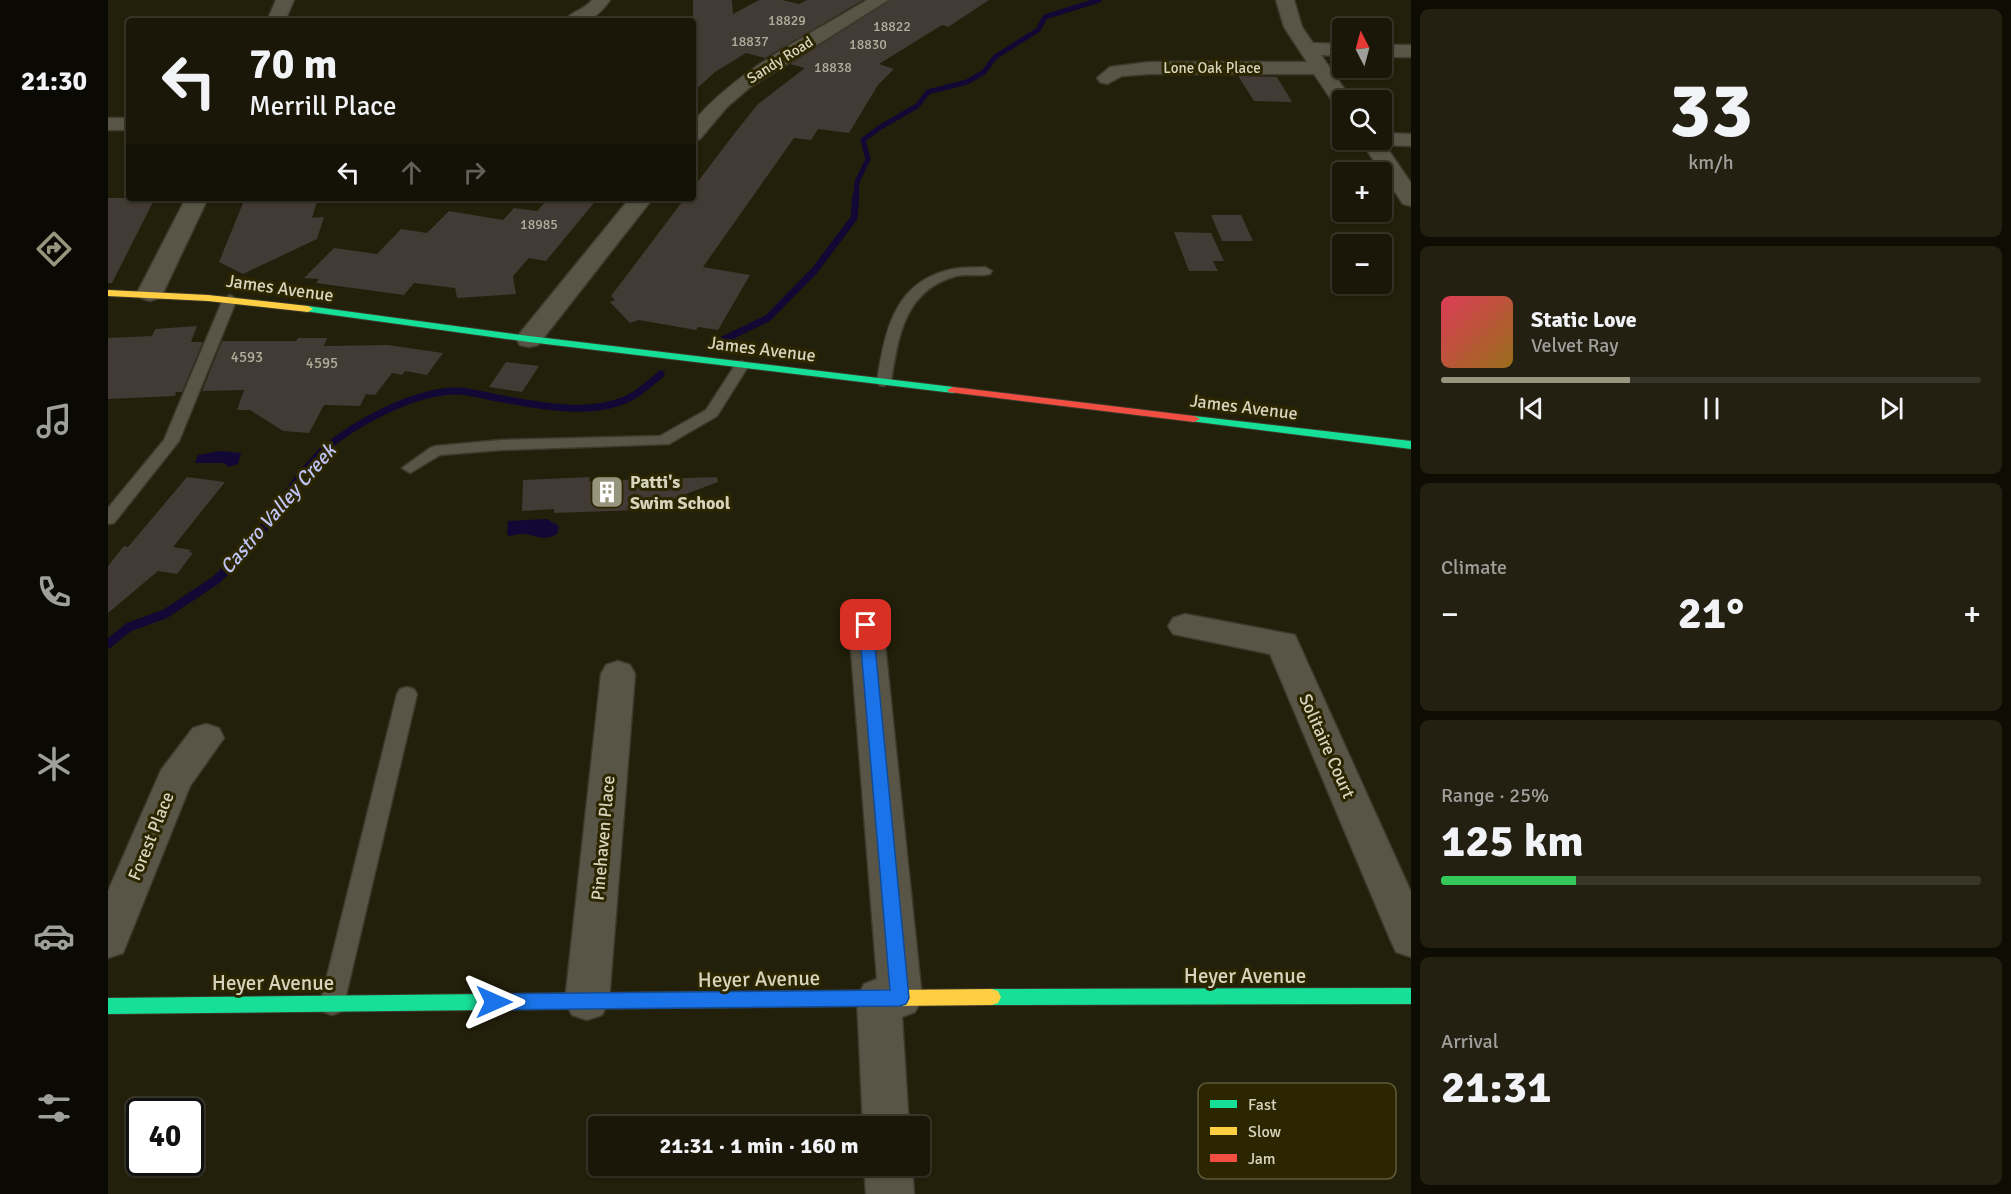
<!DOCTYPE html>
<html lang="en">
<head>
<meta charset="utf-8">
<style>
	:root { --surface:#1a1708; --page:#232012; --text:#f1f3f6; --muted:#9f9f9c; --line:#383629; --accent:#98957f }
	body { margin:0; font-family:Signika,sans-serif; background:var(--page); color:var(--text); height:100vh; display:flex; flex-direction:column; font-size:22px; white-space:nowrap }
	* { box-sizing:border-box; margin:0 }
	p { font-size:20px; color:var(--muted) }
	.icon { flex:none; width:33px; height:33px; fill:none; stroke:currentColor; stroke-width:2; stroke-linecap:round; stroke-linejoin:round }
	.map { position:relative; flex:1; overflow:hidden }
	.drawer { display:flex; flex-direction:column; gap:9px; padding:9px; background:#0e0d04; width:600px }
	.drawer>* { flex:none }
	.top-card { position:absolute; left:18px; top:18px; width:570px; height:183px; border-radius:6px; box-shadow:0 2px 4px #0004,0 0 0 2px var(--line); background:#1a1708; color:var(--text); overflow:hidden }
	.needle { width:39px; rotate:354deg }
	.fabs { position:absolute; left:1224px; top:18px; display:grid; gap:12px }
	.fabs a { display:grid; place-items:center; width:60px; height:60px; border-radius:6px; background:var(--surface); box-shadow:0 2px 4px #0004,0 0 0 2px var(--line); font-size:30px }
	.speed { position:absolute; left:18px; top:1098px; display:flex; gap:12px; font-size:30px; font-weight:700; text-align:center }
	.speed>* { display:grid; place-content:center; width:78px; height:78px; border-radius:50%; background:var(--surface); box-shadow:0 2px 4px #0004,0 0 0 2px var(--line); line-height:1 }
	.speed .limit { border:3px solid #111; border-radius:9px; background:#fff; color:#111 }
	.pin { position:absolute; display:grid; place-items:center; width:51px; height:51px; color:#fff; margin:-26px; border-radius:12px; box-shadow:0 3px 9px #0006 }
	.me { position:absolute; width:66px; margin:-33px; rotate:90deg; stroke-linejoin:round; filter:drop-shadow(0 0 4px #0008) }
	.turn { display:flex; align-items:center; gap:21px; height:126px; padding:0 24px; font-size:27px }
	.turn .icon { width:78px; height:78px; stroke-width:2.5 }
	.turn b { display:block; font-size:42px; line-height:51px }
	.lanes { display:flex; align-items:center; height:57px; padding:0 24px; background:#0003; justify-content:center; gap:30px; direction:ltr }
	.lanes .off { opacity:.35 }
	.big { font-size:45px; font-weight:700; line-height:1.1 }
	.drawer .tile { flex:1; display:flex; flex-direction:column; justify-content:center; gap:9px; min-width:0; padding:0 21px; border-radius:9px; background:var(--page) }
	.drawer .dial { align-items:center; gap:0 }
	.dial b { font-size:78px; line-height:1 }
	.song { display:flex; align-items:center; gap:18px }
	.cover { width:72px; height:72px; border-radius:9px; background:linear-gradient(135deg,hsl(350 70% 55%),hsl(40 70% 35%)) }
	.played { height:6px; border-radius:3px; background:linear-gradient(90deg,var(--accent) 35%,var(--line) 35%) }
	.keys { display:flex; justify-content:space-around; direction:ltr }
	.heat { display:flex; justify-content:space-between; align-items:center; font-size:33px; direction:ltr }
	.charge { height:9px; border-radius:4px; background:linear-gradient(90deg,#34c759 25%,var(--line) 0) }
	.trip { position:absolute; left:480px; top:1116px; width:342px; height:60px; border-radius:6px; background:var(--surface); box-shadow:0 2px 4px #0004,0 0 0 2px var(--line); font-weight:700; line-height:60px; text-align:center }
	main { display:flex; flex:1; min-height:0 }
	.dock { display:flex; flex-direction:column; width:108px; justify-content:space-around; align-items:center; background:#0a0903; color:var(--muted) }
	.dock .icon { width:42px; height:42px }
	.dock .active { color:var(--accent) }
	.dock b { font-size:27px; color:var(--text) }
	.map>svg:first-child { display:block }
</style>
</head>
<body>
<main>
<nav class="dock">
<b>21:30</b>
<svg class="icon active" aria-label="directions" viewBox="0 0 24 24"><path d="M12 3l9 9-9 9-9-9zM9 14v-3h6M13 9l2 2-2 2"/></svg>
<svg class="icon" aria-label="music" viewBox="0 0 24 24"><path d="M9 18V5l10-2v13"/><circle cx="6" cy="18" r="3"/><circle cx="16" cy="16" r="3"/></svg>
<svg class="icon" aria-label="phone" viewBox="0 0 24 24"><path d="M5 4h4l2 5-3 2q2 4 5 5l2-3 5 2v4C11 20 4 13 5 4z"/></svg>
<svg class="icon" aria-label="climate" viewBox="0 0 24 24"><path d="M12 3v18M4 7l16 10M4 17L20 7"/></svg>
<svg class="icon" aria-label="car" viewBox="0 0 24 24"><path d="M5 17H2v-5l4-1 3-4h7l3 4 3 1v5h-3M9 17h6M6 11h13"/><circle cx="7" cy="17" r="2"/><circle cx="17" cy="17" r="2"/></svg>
<svg class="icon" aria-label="filters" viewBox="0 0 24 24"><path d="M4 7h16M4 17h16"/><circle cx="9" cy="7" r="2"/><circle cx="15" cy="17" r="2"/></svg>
</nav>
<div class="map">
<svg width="1303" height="1194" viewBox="0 0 1303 1194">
	<rect width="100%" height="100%" fill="#221f0a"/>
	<g fill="#120836">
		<polygon points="112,451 133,453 130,464 121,467 116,463 87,463 90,455"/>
		<path d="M439 519 451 526 449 534C435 542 429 535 416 534 411 533 406 536 401 536L399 534 400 521Z"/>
	</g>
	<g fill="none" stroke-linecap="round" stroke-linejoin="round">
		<polyline stroke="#120836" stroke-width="5" points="748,197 749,182 760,159 755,140 771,128 809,106 820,92 859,82 876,72 887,57 930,30 937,17 991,0"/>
		<g stroke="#120836" stroke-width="7">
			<polyline points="611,342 660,318 707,270 746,218 748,196"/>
			<path d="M216 450C246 423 307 391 348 391 361 391 375 395 389 398 429 405 490 419 528 394 537 388 545 381 553 374"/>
		</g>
		<polyline stroke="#120836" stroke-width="9" points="0,644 21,627 57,614 108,580 142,547 196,472 218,448"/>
	</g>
	<g fill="#423a35">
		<polygon points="585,0 624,0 625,14 651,0 674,0 691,4 699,0 755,0 657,58 638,53 607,72 585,92"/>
		<polygon points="782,0 881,0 840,27 834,25 771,64 786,69 770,85 741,133 710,129 703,140 686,138 595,267 642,275 610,330 590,327 588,330 531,320 522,323 502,302 507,300 503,296 577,198 585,198 585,188 626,134 650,104 697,68 682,64"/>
		<polygon points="1130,76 1169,77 1184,102 1146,101"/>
		<polygon points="0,198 47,198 4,283 0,283"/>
		<polygon points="137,198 210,198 204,218 216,217 209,239 135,274 111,262"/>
		<polygon points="441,198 490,198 438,261 421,258 405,276 408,294 349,298 347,288 306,283 296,295 208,283 211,279 196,278 226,248 269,254 293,229 319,233 341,211 395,220 406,208 429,211"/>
		<polygon points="1103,215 1133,215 1145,241 1114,241"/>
		<polygon points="1066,232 1103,233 1116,261 1105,261 1110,271 1081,271"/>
		<polygon points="89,326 83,342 95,342 74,392 68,392 67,396 0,399 0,338 44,336 47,329"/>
		<polygon points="190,338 219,338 216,346 280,345 335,353 319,375 297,371 294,375 284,373 267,395 258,394 252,406 216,405 201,433 175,431 142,410 129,410 136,390 94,391 114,341 188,341"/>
		<polygon points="398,362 431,366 414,392 381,387"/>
		<polygon points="79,477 117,482 65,547 83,550 81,552 85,553 69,574 50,571 0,613 0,566 16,546 20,547"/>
		<polygon points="482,477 481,481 609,477 610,482 560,501 561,509 446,513 446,509 414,511 415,480"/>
	</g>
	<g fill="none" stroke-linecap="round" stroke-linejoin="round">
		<g stroke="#3d3a2c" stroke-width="3">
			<g id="lane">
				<path d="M877 267 884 271 882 274C870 277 857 273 845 277 796 292 790 338 783 382L776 386 771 385 769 382C777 331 786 281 845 269 855 267 866 268 877 267Z"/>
				<polygon points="122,295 129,299 71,441 6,523 0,524 0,508 56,440 115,299"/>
				<polygon points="634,361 641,365 609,416 561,444 393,450 332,455 302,473 294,468 322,448 328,446 393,440 552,436 598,410 629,362"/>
				<polygon points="299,687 306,689 309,694 236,1004 232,1012 224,1015 216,1012 212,1004 289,694 292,689"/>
			</g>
		</g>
		<g stroke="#3d3a2c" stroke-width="3">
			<g id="street">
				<polygon points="168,0 186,0 177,21 159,21"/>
				<path d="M484 0H502C487 21 480 21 456 21 463 11 477 10 484 0Z"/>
				<path d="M759 0H780L641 88 619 107 592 139 585 141V122C631 68 698 37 759 0Z"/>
				<polygon points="1168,0 1186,0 1194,27 1205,43 1234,44 1234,56 1213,55 1244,100 1234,100 1234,107 1227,105 1206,74 1041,74 1014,76 999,84 992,82 989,78 1002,67 1041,62 1199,62 1176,27"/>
				<rect x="1274" y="45" width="29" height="12"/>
				<rect x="0" y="118" width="21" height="12"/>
				<polygon points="1274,133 1303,134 1303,146 1277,145 1303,183 1303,206 1295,204 1252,140 1274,140"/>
				<polygon points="78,198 100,198 55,293 51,298 42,301 33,298 29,293"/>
				<polygon points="522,198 545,198 430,345 421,347 412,345 408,339 412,333"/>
				<polygon points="758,613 770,617 775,625 814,998 807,1012 794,1017 801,1126 755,1126 749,998 756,984 769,979 741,625 746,617"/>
				<polygon points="1077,614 1187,635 1303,892 1303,957 1288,952 1282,939 1162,654 1065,634 1060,626 1065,618"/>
				<polygon points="510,661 522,665 527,674 501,1001 494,1015 479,1020 464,1015 457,1001 493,674 498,665"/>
				<polygon points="98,724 111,728 116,738 82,786 15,953 0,958 0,891 53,770 85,728"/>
				<polygon points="756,1166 804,1166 806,1194 758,1194"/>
			</g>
		</g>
		<g stroke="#3d3a2c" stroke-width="2">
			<g id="fast">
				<polygon points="200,306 421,336 845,387 851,390 845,393 421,342 196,311 196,307"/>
				<polygon points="1086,416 1303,441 1303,449 1082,421 1080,419"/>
				<polygon points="1303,988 1303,1004 884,1005 878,1003 875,997 878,991 884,989"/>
				<polygon points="569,992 575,994 578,1000 575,1006 569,1008 0,1014 0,998"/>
			</g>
		</g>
		<g stroke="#3d3a2c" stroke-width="2">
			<g id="slow">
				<polygon points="0,290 100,295 200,306 205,309 200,312 100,301 0,296"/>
				<polygon points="884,989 890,991 893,997 890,1003 884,1005 569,1008 563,1006 560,1000 563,994 569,992"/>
			</g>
		</g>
		<g stroke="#3d3a2c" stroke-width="2">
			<polygon id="jam" points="845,387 1086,416 1092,419 1086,422 841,392 839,390"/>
		</g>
		<use href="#lane" fill="#585546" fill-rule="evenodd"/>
		<use href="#street" fill="#585546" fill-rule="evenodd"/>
		<use href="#fast" fill="#16e098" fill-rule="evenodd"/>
		<use href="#slow" fill="#ffcf43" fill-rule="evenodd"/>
		<use href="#jam" fill="#f24e42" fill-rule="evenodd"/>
	</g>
	<polygon fill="#1a73e8" stroke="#114b97" stroke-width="1.5" points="758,620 765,625 801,998 798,1004 792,1006 386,1010 380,1008 377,1002 380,997 386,994 782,990 751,625"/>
	<defs>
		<g id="building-square" transform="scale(1.725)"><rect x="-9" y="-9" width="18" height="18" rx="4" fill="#98957f" stroke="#2c2600"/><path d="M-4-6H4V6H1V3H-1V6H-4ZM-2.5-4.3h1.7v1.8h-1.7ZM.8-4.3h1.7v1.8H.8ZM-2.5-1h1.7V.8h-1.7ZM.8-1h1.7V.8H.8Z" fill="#fff"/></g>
	</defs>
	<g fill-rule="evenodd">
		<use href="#building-square" x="499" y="492"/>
	</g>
	<g text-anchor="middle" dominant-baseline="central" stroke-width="6" stroke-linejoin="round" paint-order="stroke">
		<g font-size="14" fill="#b2ae9c">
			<text x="679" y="20">18829</text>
			<text x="784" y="26">18822</text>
			<text x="642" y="41">18837</text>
			<text x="760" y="44">18830</text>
			<text x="725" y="67">18838</text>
			<text x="431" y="224">18985</text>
		</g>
		<g font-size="15" fill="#d7d4be" stroke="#2c2600">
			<text transform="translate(672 60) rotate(-32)">Sandy Road</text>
			<text x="1104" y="68">Lone Oak Place</text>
		</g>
		<g font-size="15" fill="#b2ae9c">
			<text x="139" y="357">4593</text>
			<text x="214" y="363">4595</text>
		</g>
		<g font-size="18" fill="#d7d4be" stroke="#2c2600">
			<text transform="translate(172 288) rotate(8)">James Avenue</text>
			<text transform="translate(654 349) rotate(7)">James Avenue</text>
			<text transform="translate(1136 407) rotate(7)">James Avenue</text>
			<text transform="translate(1219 746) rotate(66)">Solitaire Court</text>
			<text transform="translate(43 836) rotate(-68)">Forest Place</text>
			<text transform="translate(495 838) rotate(-85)">Pinehaven Place</text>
		</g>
		<g font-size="18" font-weight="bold" fill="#d7d4be" stroke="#2c2600" text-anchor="start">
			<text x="522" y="482">Patti's<tspan x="522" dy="21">Swim School</tspan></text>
		</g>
		<g font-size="20" font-style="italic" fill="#bfc3f7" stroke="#2c2600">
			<text transform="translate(170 509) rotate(-49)">Castro Valley Creek</text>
		</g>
		<g font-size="21" fill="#d7d4be" stroke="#2c2600">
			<text x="1137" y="976">Heyer Avenue</text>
			<text transform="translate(651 979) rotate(-1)">Heyer Avenue</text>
			<text x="165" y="983">Heyer Avenue</text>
		</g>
	</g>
	<rect x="1090" y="1083" width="198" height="96" rx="9" fill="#2c2600" stroke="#5f5a39" stroke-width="1.5"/>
	<rect x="1102" y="1100" width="27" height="8" fill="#16e098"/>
	<rect x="1102" y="1127" width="27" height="8" fill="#ffcf43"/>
	<rect x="1102" y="1154" width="27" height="8" fill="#f24e42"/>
	<g font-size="16" fill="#d7d4be">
		<text x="1140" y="1110">Fast</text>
		<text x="1140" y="1137">Slow</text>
		<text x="1140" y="1164">Jam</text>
	</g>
</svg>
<div class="fabs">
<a><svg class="needle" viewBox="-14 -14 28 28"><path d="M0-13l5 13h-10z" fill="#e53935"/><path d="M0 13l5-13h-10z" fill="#9f9f9c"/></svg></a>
<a><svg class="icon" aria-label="search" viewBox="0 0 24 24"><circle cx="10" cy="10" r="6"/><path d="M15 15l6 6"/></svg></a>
<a>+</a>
<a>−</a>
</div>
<div class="speed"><div class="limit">40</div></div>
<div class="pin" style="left:758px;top:625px;background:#d93025"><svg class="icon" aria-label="arrive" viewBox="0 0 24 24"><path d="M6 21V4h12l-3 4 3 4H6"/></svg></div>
<svg class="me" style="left:386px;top:1002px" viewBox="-20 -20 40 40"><path d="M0-17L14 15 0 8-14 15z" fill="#1a73e8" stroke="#fff" stroke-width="4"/></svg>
<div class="trip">21:31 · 1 min · 160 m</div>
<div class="top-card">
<div class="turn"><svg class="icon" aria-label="left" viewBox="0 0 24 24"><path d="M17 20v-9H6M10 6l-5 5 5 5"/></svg><div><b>70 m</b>Merrill Place</div></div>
<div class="lanes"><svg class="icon" aria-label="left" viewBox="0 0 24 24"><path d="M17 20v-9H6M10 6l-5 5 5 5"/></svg><svg class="icon off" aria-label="ahead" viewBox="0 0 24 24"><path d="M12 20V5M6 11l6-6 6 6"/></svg><svg class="icon off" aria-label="right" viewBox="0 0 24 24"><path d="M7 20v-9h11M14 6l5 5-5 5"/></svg></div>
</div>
</div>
<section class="drawer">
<div class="tile dial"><b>33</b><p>km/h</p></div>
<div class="tile">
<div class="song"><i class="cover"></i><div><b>Static Love</b><p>Velvet Ray</p></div></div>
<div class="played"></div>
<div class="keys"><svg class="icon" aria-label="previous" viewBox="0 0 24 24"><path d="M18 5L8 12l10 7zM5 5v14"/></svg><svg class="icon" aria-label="pause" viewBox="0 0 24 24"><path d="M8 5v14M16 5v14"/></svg><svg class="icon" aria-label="next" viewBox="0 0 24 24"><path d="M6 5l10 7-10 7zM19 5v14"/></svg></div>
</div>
<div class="tile"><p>Climate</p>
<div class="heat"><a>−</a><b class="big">21°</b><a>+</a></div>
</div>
<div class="tile"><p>Range · 25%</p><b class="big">125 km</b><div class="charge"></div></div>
<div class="tile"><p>Arrival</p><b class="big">21:31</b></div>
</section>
</main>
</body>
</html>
